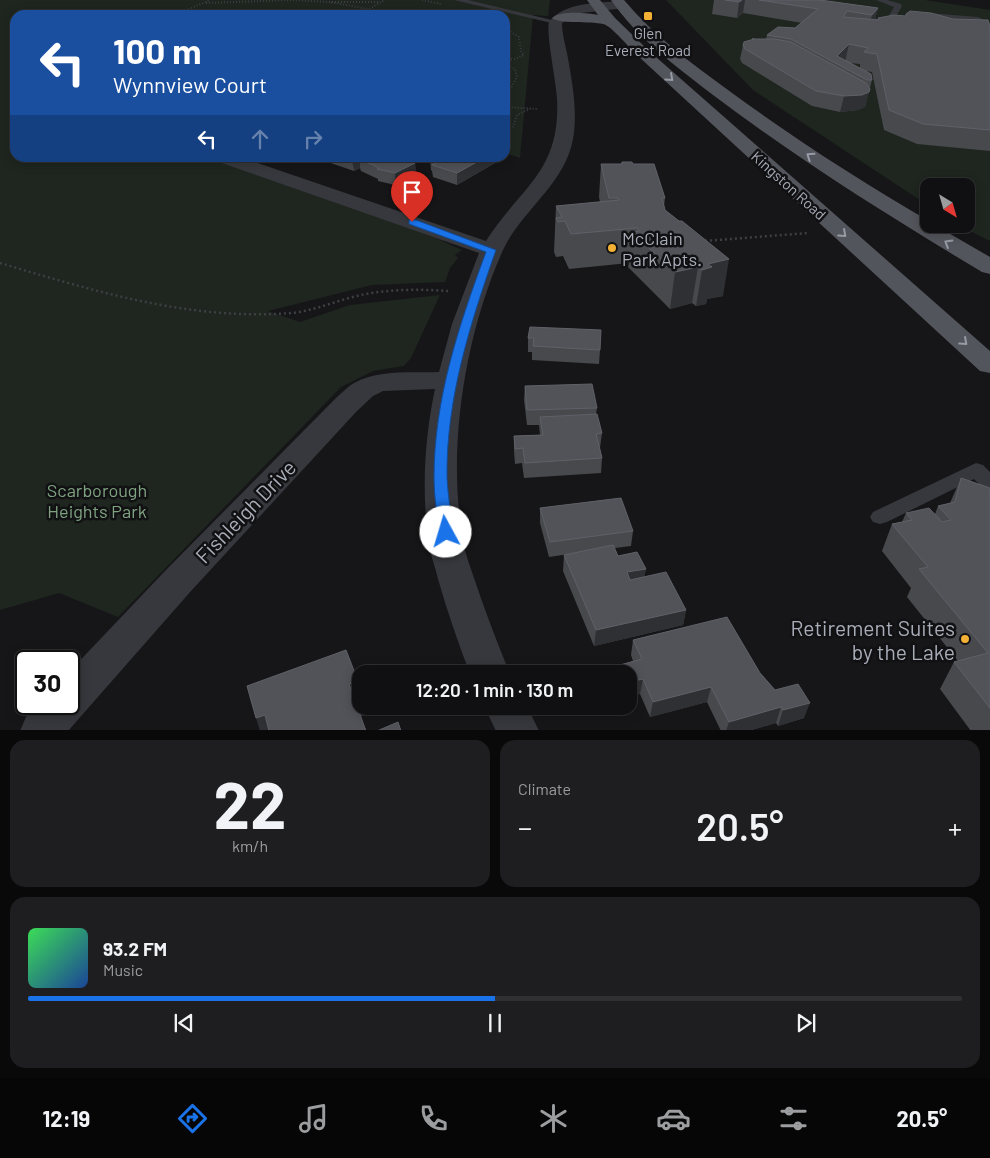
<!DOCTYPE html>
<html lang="en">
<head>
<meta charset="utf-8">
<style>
	:root { --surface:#101012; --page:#1e1e20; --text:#f1f3f6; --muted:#9c9d9f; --line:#303032; --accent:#1a73e8 }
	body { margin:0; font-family:Barlow,sans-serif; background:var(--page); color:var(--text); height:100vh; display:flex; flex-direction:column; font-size:19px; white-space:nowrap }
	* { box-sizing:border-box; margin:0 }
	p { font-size:16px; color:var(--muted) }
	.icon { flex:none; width:28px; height:28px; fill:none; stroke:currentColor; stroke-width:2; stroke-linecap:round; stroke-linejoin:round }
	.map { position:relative; height:730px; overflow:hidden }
	.side { display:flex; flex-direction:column; gap:10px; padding:10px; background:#09090a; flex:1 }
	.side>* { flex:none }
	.banner { position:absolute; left:10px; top:10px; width:500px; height:152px; border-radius:15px; box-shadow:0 2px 12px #0003,0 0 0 1px var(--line); background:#1a4fa0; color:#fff; overflow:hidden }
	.needle { width:32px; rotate:143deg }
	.buttons { position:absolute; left:920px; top:178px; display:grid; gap:10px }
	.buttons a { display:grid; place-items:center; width:55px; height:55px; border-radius:10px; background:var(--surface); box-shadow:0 2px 12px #0003,0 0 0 1px var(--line); font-size:25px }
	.speed { position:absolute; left:15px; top:650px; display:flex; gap:10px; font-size:25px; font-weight:700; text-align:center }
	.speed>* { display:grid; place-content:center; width:65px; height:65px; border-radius:50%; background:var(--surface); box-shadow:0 2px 12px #0003,0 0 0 1px var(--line); line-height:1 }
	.speed .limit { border:2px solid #111; border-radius:8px; background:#fff; color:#111 }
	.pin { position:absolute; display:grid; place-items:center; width:42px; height:42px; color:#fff; margin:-51px -21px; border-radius:50% 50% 50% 0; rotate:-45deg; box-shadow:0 0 5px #0007 }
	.pin .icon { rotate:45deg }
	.me { position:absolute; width:55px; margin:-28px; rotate:354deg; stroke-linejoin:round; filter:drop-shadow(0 0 4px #0008) }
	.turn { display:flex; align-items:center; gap:18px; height:105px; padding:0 20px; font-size:22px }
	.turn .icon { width:65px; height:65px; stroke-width:2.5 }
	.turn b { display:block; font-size:35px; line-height:42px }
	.lanes { display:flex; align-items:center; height:48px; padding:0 20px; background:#0003; justify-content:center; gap:25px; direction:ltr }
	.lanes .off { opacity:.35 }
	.big { font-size:38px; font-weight:600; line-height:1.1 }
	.side .card { flex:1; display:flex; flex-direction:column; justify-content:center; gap:8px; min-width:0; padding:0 18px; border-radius:15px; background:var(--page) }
	.side .dial { align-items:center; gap:0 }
	.dial b { font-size:65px; line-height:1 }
	.song { display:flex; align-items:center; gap:15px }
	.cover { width:60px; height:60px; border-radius:8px; background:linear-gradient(135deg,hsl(130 70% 55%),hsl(220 70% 35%)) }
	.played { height:5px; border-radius:2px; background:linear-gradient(90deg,var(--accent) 50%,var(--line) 50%) }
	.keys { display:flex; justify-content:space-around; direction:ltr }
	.heat { display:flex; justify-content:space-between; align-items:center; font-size:28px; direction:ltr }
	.side .tiles { flex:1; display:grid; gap:10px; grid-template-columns:1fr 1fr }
	.card:last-child { grid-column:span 2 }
	.trip { position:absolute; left:352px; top:665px; width:285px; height:50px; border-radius:15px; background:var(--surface); box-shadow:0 2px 12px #0003,0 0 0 1px var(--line); font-weight:600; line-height:50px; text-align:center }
	.dock { display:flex; height:80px; justify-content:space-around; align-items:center; background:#060607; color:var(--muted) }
	.dock .icon { width:35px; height:35px }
	.dock .active { color:var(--accent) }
	.dock b { font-size:22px; color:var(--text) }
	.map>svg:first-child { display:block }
</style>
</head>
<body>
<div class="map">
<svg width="990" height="731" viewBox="0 0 990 731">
	<rect width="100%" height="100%" fill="#161618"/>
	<g fill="#1e261f">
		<polygon points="0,0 550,0 548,16 533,15 520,158 505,153 505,15 15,15 15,77 13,78 15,80 15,158 215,158 434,237 462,250 455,255 458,258 450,268 445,282 372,285 268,311 300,322 350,305 440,295 411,358 404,366 373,371 341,387 118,617 59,593 0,610"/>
		<polygon points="666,0 925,0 990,10 990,241 956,224 966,224 966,186 929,186 929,206 753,90"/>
	</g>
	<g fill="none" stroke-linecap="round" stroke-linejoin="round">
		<g stroke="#3d3f44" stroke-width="2" stroke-dasharray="1 2" stroke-linecap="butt">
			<polyline points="422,0 441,4"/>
			<polyline points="378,2 329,2 369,9 385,0"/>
			<polyline points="206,3 292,0 329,2"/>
			<polyline points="369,9 371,15"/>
			<polyline points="162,15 187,10 210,0"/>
			<polyline points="505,60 515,59 524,55 521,51 519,37 509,31"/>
			<polyline points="505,64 515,69 517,77 506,97 507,107 538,109"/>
			<polyline points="505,132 513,127 517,115 530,109"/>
			<polyline points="505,133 511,137 505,142"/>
		</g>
		<g stroke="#3d3f44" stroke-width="2.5" stroke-dasharray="2 3" stroke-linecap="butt">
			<polyline points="705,241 808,233"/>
			<path d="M0 263C94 291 191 321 291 313 315 311 337 300 361 295 389 289 419 289 448 291"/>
		</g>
		<g fill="#37383d" fill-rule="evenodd">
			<polygon points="454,0 468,0 560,22 556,24"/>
			<polygon points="876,0 887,0 901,4 902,6 894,20 904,21 904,25 886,24 885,22 894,7"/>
			<polygon points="916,12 978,17 982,19 978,21 919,16 916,16"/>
			<polygon points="976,463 983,465 990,472 990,490 983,488 974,479 887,522 880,524 873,522 870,517 873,512"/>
		</g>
		<g fill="#37383d" fill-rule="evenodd">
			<path d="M621 1 627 5 626 8 581 13 562 23C562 33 565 44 567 53 572 81 578 111 573 139 565 184 521 211 503 250 464 337 445 456 465 550 467 559 471 569 474 578 485 611 497 642 510 674H470C458 642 447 611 438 579 436 569 432 560 430 550 421 498 424 440 435 389L383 391 373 396 356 412 191 591 68 731H20L26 717 38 704H69V672L165 571 336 398C342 393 347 387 354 383 378 369 412 373 439 372L452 324 479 253 219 162 217 158H243L486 241C521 186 561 172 557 98 556 81 546 34 549 22 564 2 598 3 621 1Z"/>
			<polygon points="484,706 527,706 539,731 496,731"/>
		</g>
		<g fill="#53555c" fill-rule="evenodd">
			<path d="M587 0H600L615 18 648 50 990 351V373L980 371 638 56C630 49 612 26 603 24 591 21 558 24 552 18 560 10 588 13 598 15Z"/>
			<path d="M611 0H624C653 35 691 63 728 90 792 137 860 181 929 221V224H933L990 257V274L982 272C890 217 799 160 713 95 677 67 637 38 611 0Z"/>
		</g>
	</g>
	<g fill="#47494d" fill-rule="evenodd">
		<path d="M714 0H820L878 8 875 19 878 20V18L906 16V14L953 19 990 26V151L917 144 884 130 872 72 865 71 872 80 865 107 858 110 840 112 812 106 742 63 740 59 743 45 752 40V39H766L767 35 795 28 802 23 743 13 737 18 712 14ZM850 63 860 64V68Z"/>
		<polygon points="322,158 402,158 415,163 416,175 395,185 378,181 378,179 361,171 360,168 354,171 322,160"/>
		<polygon points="430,158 495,158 495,163 457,185 433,177 432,171 431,170"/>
		<polygon points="622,162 633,164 665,198 664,206 665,210 723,296 707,299 706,304 696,306 692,303 670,309 628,267 629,263 569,269 563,256 556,257 554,252 556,206 600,202 599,197 601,164 621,164"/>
		<polygon points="530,327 600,350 599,364 532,360 532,352 528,352 528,338"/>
		<polygon points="525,386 597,408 596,414 602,433 600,448 602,458 601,473 524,478 522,463 515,464 514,451 514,436 540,435 539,425 527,425 524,400"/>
		<polygon points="961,478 990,488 990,731 971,731 940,689 954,662 958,661 907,597 911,588 882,551 892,524 902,522 906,513 935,514 938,506 950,503"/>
		<polygon points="540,508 633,531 631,546 615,548 618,556 646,569 644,576 686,610 683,625 594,646 563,571 564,555 569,554 549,557 540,523"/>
		<polygon points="633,640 760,673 775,690 804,718 778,726 776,723 748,731 721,731 707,702 650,717 640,694 629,674 618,674 620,665 633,661 631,655"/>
	</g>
	<g fill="#2f3033">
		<polygon points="742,0 745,0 743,13 737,18 739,2"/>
		<polygon points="878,8 874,24 868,31 872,15"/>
		<polygon points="849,44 845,62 837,56"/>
		<polygon points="870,89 865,107 858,110 840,112 844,96"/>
		<polygon points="357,158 380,158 360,159 360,168 354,171 352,159"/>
		<polygon points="484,158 495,158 495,163 457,185 457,173"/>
		<polygon points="415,163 416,175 395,185 395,173"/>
		<polygon points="729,259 723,296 707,299 706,304 696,306 702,270 708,264"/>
		<polygon points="698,267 692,303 670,309 675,272"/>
		<polygon points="646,569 643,584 624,588 627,572"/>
		<polygon points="686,610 683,625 594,646 596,630"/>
		<polygon points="643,679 640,694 629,697 629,682"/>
		<polygon points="358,681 363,716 355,719 349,684"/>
		<polygon points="711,687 707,702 650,717 653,702"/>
		<polygon points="810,703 804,718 778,726 783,710"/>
		<polygon points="781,707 776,723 748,731 726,731 729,722"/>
		<polygon points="265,715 270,731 260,731 256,718"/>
	</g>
	<g fill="#525359" stroke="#5f6168">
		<polygon points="725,0 742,0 739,2"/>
		<polygon points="759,0 820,0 878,8 872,15 847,11 843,17 879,20 878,18 894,15 906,16 906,14 910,11 931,13 953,19 988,20 990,26 990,130 923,124 889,110 877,54 864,52 868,48 849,44 837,56 871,74 872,80 867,80 791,39 767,35 778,27 795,28 818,9"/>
		<polygon points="752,39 775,39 791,42 866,83 870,89 869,92 862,95 844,96 816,91 745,49 743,45 744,42 754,39"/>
		<polygon points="347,158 357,158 352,159"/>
		<polygon points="363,158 400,158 415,163 395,173 377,169 379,168 360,159"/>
		<polygon points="430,158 484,158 457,173 432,165 439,161"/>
		<polygon points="622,162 632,162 633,164 654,164 665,198 662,198 665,210 679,221 682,221 729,259 708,264 712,267 702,270 698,267 675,272 632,232 639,231 637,228 571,234 565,221 558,222 556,218 562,217 556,206 619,200 618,198 609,198 601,164 622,164"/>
		<polygon points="530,327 601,330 600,350 533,346 534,338 528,338"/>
		<polygon points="592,384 597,408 527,410 525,386"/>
		<polygon points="597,414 602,433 596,434 602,458 525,463 523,448 515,449 514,436 543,435 540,417"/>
		<polygon points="961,478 990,488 990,708 954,662 988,653 919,569 928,567 892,524 912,520 906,513 929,508 942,522 951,520 938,506 955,502"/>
		<polygon points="621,498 633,531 550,542 540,508"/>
		<polygon points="613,545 618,556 637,552 646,569 627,572 630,580 666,572 686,610 596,630 564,555"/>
		<polygon points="727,617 760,673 775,690 798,684 810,703 783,710 781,707 729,722 711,687 653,702 643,679 629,682 629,674 623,674 620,665 642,659 633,640"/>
		<polygon points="346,650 358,681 349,684 366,731 269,731 265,715 256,718 247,686"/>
		<polygon points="398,722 401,731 377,731"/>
	</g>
	<defs><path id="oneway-chevron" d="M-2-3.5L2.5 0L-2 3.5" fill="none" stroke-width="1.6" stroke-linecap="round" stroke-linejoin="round" transform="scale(1.25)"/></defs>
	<g stroke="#979ba6">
		<use href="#oneway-chevron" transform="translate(670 78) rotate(42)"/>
		<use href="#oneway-chevron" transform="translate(810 156) rotate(-146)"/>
		<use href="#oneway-chevron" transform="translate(843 234) rotate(42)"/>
		<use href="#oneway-chevron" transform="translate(948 243) rotate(-149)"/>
		<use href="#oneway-chevron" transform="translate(964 342) rotate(42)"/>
	</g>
	<path fill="#1a73e8" stroke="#114b97" d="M409 220H416L496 250C470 324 446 399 447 478 448 496 451 514 453 532L451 536 446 537 441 536 439 532C437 514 434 496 434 478 434 399 459 325 486 252L409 224Z"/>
	<g fill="#f2b134" stroke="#111113" stroke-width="2">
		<rect x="643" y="11" width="10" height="10" rx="2.5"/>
		<circle cx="612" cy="248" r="5"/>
		<circle cx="965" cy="639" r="5"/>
	</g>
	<g text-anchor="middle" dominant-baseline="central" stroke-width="5" stroke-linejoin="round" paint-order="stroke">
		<g font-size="15" fill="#a8adb8" stroke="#111113">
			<text x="648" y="33">Glen<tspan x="648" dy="17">Everest Road</tspan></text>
		</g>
		<g font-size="15" fill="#a8adb8" stroke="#111113">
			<text transform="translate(789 185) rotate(42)">Kingston Road</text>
		</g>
		<g font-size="18" fill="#a8adb8" stroke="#111113" text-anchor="start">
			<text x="622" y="238">McClain<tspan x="622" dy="21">Park Apts.</tspan></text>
		</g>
		<g font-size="18" fill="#7fa381" stroke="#111113">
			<text x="97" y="490">Scarborough<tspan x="97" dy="21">Heights Park</tspan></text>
		</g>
		<g font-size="21" fill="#a8adb8" stroke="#111113">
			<text transform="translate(245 511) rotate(-46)">Fishleigh Drive</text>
		</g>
		<g font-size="21" fill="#a8adb8" stroke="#111113" text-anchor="end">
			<text x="955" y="627">Retirement Suites<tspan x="955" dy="24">by the Lake</tspan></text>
		</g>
	</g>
</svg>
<div class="buttons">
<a><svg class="needle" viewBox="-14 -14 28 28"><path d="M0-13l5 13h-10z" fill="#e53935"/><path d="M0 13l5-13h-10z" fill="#9c9d9f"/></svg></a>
</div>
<div class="speed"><div class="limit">30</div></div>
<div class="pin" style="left:412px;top:222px;background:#d93025"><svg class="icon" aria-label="arrive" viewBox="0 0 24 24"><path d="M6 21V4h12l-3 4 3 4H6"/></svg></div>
<svg class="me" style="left:446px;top:532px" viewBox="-20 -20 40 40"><circle r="19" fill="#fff"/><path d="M0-13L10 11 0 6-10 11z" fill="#1a73e8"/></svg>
<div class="trip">12:20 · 1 min · 130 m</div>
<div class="banner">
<div class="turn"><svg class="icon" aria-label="left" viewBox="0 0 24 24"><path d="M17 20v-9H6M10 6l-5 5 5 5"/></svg><div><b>100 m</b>Wynnview Court</div></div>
<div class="lanes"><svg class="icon" aria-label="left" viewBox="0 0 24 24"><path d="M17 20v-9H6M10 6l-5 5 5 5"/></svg><svg class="icon off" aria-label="ahead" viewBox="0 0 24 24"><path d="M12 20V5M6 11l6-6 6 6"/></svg><svg class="icon off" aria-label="right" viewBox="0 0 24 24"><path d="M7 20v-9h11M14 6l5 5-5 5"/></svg></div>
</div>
</div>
<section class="side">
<div class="tiles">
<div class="card dial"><b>22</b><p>km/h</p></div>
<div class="card"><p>Climate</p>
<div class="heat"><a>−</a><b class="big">20.5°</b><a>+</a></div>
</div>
<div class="card">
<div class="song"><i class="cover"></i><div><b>93.2 FM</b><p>Music</p></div></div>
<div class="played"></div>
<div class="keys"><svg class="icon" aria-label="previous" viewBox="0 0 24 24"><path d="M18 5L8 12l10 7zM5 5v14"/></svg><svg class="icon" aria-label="pause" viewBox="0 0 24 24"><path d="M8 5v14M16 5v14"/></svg><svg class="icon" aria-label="next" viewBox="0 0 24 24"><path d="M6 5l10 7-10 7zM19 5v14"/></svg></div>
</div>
</div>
</section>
<nav class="dock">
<b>12:19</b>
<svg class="icon active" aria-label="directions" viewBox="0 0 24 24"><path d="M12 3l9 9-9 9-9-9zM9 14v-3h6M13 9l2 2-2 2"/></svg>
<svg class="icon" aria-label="music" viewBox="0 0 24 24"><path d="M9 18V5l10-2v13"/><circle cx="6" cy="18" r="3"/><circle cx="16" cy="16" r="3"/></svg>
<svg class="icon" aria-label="phone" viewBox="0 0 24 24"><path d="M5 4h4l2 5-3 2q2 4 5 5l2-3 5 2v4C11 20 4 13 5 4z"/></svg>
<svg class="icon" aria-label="climate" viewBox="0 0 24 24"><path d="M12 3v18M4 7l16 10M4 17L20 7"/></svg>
<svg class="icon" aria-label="car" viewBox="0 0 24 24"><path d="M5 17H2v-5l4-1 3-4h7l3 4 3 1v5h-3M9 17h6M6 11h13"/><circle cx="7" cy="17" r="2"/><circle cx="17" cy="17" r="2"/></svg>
<svg class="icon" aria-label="filters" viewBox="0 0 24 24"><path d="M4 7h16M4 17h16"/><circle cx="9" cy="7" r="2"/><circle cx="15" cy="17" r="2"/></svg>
<b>20.5°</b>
</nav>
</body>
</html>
